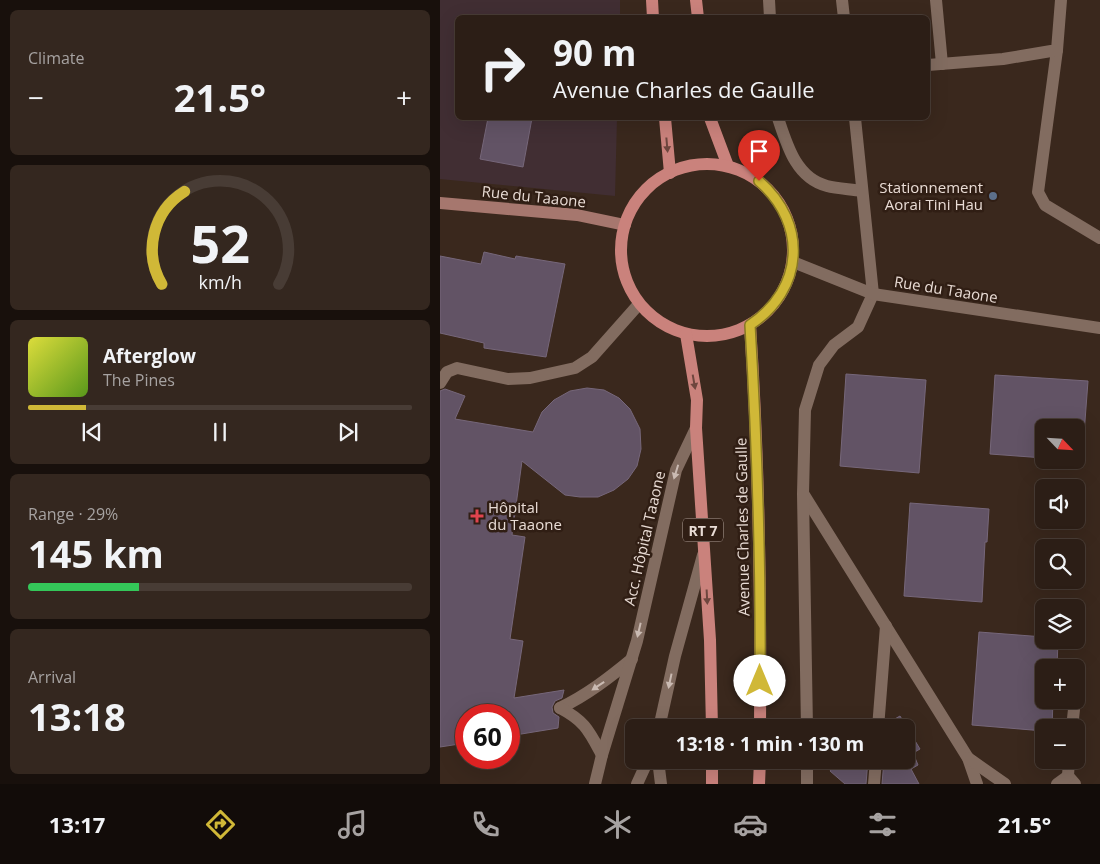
<!DOCTYPE html>
<html lang="en">
<head>
<meta charset="utf-8">
<style>
	:root { --surface:#2c1e16; --page:#34271f; --text:#f1f3f6; --muted:#a6a2a1; --line:#483c35; --accent:#d0b837 }
	body { margin:0; font-family:"Open Sans",sans-serif; background:var(--page); color:var(--text); height:100vh; display:flex; flex-direction:column; font-size:19px; white-space:nowrap }
	* { box-sizing:border-box; margin:0 }
	p { font-size:16px; color:var(--muted) }
	.icon { flex:none; width:28px; height:28px; fill:none; stroke:currentColor; stroke-width:2; stroke-linecap:round; stroke-linejoin:round }
	.map { position:relative; flex:1; overflow:hidden }
	.side { display:flex; flex-direction:column; gap:10px; padding:10px; background:#18100c; width:440px }
	.side>* { flex:none }
	.top-card { position:absolute; left:15px; top:15px; width:475px; height:105px; border-radius:8px; box-shadow:0 5px 20px #0002,0 0 0 1px var(--line); background:#2c1e16; color:var(--text); overflow:hidden }
	.needle { width:32px; rotate:115deg }
	.controls { position:absolute; left:595px; top:419px; display:grid; gap:10px }
	.controls a { display:grid; place-items:center; width:50px; height:50px; border-radius:8px; background:var(--surface); box-shadow:0 5px 20px #0002,0 0 0 1px var(--line); font-size:25px }
	.speed { position:absolute; left:15px; top:704px; display:flex; gap:10px; font-size:25px; font-weight:700; text-align:center }
	.speed>* { display:grid; place-content:center; width:65px; height:65px; border-radius:50%; background:var(--surface); box-shadow:0 5px 20px #0002,0 0 0 1px var(--line); line-height:1 }
	.speed .limit { border:8px solid #d22; background:#fff; color:#111 }
	.pin { position:absolute; display:grid; place-items:center; width:42px; height:42px; color:#fff; margin:-51px -21px; border-radius:50% 50% 50% 0; rotate:-45deg; box-shadow:0 0 5px #0007 }
	.pin .icon { rotate:45deg }
	.me { position:absolute; width:55px; margin:-28px; rotate:0deg; stroke-linejoin:round; filter:drop-shadow(0 0 4px #0008) }
	.turn { display:flex; align-items:center; gap:18px; height:105px; padding:0 15px; font-size:22px }
	.turn .icon { width:65px; height:65px; stroke-width:2.5 }
	.turn b { display:block; font-size:35px; line-height:42px }
	.big { font-size:38px; font-weight:700; line-height:1.1 }
	.side .tile { flex:1; display:flex; flex-direction:column; justify-content:center; gap:8px; min-width:0; padding:0 18px; border-radius:8px; background:var(--page) }
	.side .dial { align-items:center; gap:0 }
	.dial svg { height:130px; overflow:visible; fill:none; stroke:var(--line); stroke-width:7; stroke-linecap:round; text-anchor:middle }
	.dial text { fill:var(--text); stroke:none }
	.song { display:flex; align-items:center; gap:15px }
	.cover { width:60px; height:60px; border-radius:8px; background:linear-gradient(135deg,hsl(60 70% 55%),hsl(90 70% 35%)) }
	.played { height:5px; border-radius:2px; background:linear-gradient(90deg,var(--accent) 15%,var(--line) 15%) }
	.keys { display:flex; justify-content:space-around; direction:ltr }
	.heat { display:flex; justify-content:space-between; align-items:center; font-size:28px; direction:ltr }
	.charge { height:8px; border-radius:4px; background:linear-gradient(90deg,#34c759 29%,var(--line) 0) }
	.trip { position:absolute; left:185px; top:719px; width:290px; height:50px; border-radius:8px; background:var(--surface); box-shadow:0 5px 20px #0002,0 0 0 1px var(--line); font-weight:700; line-height:50px; text-align:center }
	.tab-bar { display:flex; height:80px; justify-content:space-around; align-items:center; background:#120c09; color:var(--muted) }
	.tab-bar .icon { width:35px; height:35px }
	.tab-bar .on { color:var(--accent) }
	.tab-bar b { font-size:22px; color:var(--text) }
	main { display:flex; flex:1; min-height:0 }
	.map>svg:first-child { display:block }
</style>
</head>
<body>
<main>
<section class="side">
<div class="tile"><p>Climate</p>
<div class="heat"><a>−</a><b class="big">21.5°</b><a>+</a></div>
</div>
<div class="tile dial"><svg viewBox="0 0 100 80">
<path d="M14 69A42 42 0 1 1 86 69"/>
<path d="M14 69A42 42 0 0 1 28 12" stroke="#d0b837"/>
<text x="50" y="56" font-size="32" font-weight="700">52</text>
<text x="50" y="72" font-size="11">km/h</text>
</svg></div>
<div class="tile">
<div class="song"><i class="cover"></i><div><b>Afterglow</b><p>The Pines</p></div></div>
<div class="played"></div>
<div class="keys"><svg class="icon" aria-label="previous" viewBox="0 0 24 24"><path d="M18 5L8 12l10 7zM5 5v14"/></svg><svg class="icon" aria-label="pause" viewBox="0 0 24 24"><path d="M8 5v14M16 5v14"/></svg><svg class="icon" aria-label="next" viewBox="0 0 24 24"><path d="M6 5l10 7-10 7zM19 5v14"/></svg></div>
</div>
<div class="tile"><p>Range · 29%</p><b class="big">145 km</b><div class="charge"></div></div>
<div class="tile"><p>Arrival</p><b class="big">13:18</b></div>
</section>
<div class="map">
<svg width="660" height="784" viewBox="0 0 660 784">
	<rect width="100%" height="100%" fill="#3a281d"/>
	<polygon fill="#412e33" points="0,0 180,0 180,17 18,18 18,118 177,118 175,196 0,179"/>
	<g fill="#625365" stroke="#76677a">
		<polygon points="48,118 92,118 83,167 40,159"/>
		<polygon points="44,252 75,259 76,256 125,264 106,357 44,348 44,343 0,333 0,256 41,264"/>
		<polygon points="406,374 486,380 479,473 400,466"/>
		<polygon points="555,375 648,381 642,461 628,460 636,460 636,428 604,428 604,458 550,454"/>
		<polygon points="147,388 164,390 179,398 190,409 200,429 201,449 197,466 188,479 174,490 158,497 140,497 125,495 82,461 72,535 85,537 70,639 83,641 74,698 124,690 122,698 115,701 112,707 113,713 119,717 118,728 69,736 69,715 26,715 26,743 0,747 0,391 5,389 25,396 15,419 93,432 102,412 114,400 130,391"/>
		<polygon points="470,503 549,509 547,542 545,542 542,602 464,596"/>
		<polygon points="539,632 604,637 604,640 618,640 617,668 604,668 604,700 613,700 612,728 604,728 604,731 532,725"/>
		<polygon points="460,716 480,749 473,753 478,765 471,769 479,784 442,784 444,760 466,760 466,728 446,728 446,724"/>
		<polygon points="396,760 428,760 426,784 405,784 390,771 398,761"/>
	</g>
	<g fill="none" stroke-linecap="round" stroke-linejoin="round">
		<g stroke="#826c60" stroke-width="12">
			<polyline points="329,0 330,18"/>
			<polyline points="402,0 404,18"/>
			<polyline points="496,0 502,64"/>
			<polyline points="617,50 598,192 605,205 660,238"/>
			<polyline points="488,65 563,59 617,50 621,0"/>
			<path d="M338 118C347 145 356 178 387 186 398 189 411 189 422 191"/>
			<polyline points="0,383 7,372 17,368 68,379 90,378 135,368 152,357 199,304"/>
			<polyline points="364,495 528,758 537,784"/>
			<polyline points="636,686 638,671"/>
			<path d="M120 708C147 695 169 678 192 659"/>
			<path d="M120 708C145 721 149 731 162 755"/>
			<polyline points="219,728 235,656 263,555"/>
			<polyline points="367,728 363,494 365,410 379,365 394,345 418,327 433,294 415,118"/>
			<polyline points="438,728 446,626"/>
			<polyline points="632,728 635,700"/>
			<polyline points="528,758 565,784"/>
			<polyline points="218,760 221,784"/>
			<polyline points="629,760 628,776 635,784"/>
			<polyline points="155,784 162,755 197,641 236,470 256,428"/>
			<polyline points="197,784 208,760"/>
			<polyline points="367,784 367,760"/>
			<polyline points="434,784 436,760"/>
			<polyline points="617,784 628,776"/>
		</g>
		<polyline stroke="#826c60" stroke-width="12" points="353,262 433,294 660,328"/>
		<polyline stroke="#a6776e" stroke-width="12" points="0,203 137,215 185,225"/>
		<g stroke="#ca827c" stroke-width="12">
			<polyline points="212,0 213,18"/>
			<polyline points="256,0 258,18"/>
			<polyline points="225,118 230,173"/>
			<polyline points="270,118 288,166"/>
			<circle cx="267" cy="250" r="86"/>
			<path d="M310 325C319 459 321 593 320 728"/>
			<polyline points="246,334 257,400 256,428 270,640 272,728"/>
			<polyline points="272,784 272,760"/>
			<polyline points="319,784 320,760"/>
		</g>
	</g>
	<defs><path id="oneway-solid" d="M-6-.8H1V-3.2L6.5 0L1 3.2V.8H-6Z" transform="scale(1.25)"/></defs>
	<g fill="#6e463e">
		<use href="#oneway-solid" transform="translate(227 145) rotate(85)"/>
		<use href="#oneway-solid" transform="translate(254 382) rotate(80)"/>
		<use href="#oneway-solid" transform="translate(267 597) rotate(87)"/>
	</g>
	<g fill="#cabab2">
		<use href="#oneway-solid" transform="translate(236 472) rotate(107)"/>
		<use href="#oneway-solid" transform="translate(199 630) rotate(103)"/>
		<use href="#oneway-solid" transform="translate(230 681) rotate(102)"/>
		<use href="#oneway-solid" transform="translate(158 686) rotate(146)"/>
	</g>
	<g fill="none" stroke-linecap="round" stroke-linejoin="round">
		<g stroke="#877824" stroke-width="12">
			<path id="route" d="M319 181C368 224 364 289 310 325 317 444 321 562 320 681"/>
		</g>
		<use href="#route" stroke="#d0b837" stroke-width="9"/>
	</g>
	<circle fill="#5c6f8a" stroke="#301e14" stroke-width="2" cx="553" cy="196" r="5"/>
	<path fill="#e0444e" stroke="#301e14" stroke-width="2" d="M34.5 508.5h5v5h5v5h-5v5h-5v-5h-5v-5h5z"/>
	<g text-anchor="middle" dominant-baseline="central" stroke-width="5" stroke-linejoin="round" paint-order="stroke">
		<rect fill="#301e14" stroke="#b2a39b" stroke-width="1" x="243" y="518.5" width="40" height="23" rx="4"/>
		<g font-size="14" font-weight="bold" fill="#e9dcd5">
			<text x="263" y="530">RT 7</text>
		</g>
		<g font-size="15" fill="#e9dcd5" stroke="#301e14" text-anchor="end">
			<text x="543" y="187">Stationnement<tspan x="543" dy="17">Aorai Tini Hau</tspan></text>
			<text x="48" y="507" text-anchor="start">Hôpital<tspan x="48" dy="17">du Taaone</tspan></text>
		</g>
		<g font-size="15" fill="#e9dcd5" stroke="#301e14">
			<text transform="translate(94 196) rotate(6)">Rue du Taaone</text>
			<text transform="translate(506 289) rotate(9)">Rue du Taaone</text>
			<text transform="translate(302 527) rotate(-91)">Avenue Charles de Gaulle</text>
			<text transform="translate(204 538) rotate(-77)">Acc. Hôpital Taaone</text>
		</g>
	</g>
</svg>
<div class="controls">
<a><svg class="needle" viewBox="-14 -14 28 28"><path d="M0-13l5 13h-10z" fill="#e53935"/><path d="M0 13l5-13h-10z" fill="#a6a2a1"/></svg></a>
<a><svg class="icon" aria-label="sound" viewBox="0 0 24 24"><path d="M4 9h4l5-4v14l-5-4H4zM17 9q2 3 0 6"/></svg></a>
<a><svg class="icon" aria-label="search" viewBox="0 0 24 24"><circle cx="10" cy="10" r="6"/><path d="M15 15l6 6"/></svg></a>
<a><svg class="icon" aria-label="layers" viewBox="0 0 24 24"><path d="M12 4l9 5-9 5-9-5zM3 14l9 5 9-5"/></svg></a>
<a>+</a>
<a>−</a>
</div>
<div class="speed"><div class="limit">60</div></div>
<div class="pin" style="left:319px;top:181px;background:#d93025"><svg class="icon" aria-label="arrive" viewBox="0 0 24 24"><path d="M6 21V4h12l-3 4 3 4H6"/></svg></div>
<svg class="me" style="left:320px;top:681px" viewBox="-20 -20 40 40"><circle r="19" fill="#fff"/><path d="M0-13L10 11 0 6-10 11z" fill="#d0b837"/></svg>
<div class="trip">13:18 · 1 min · 130 m</div>
<div class="top-card">
<div class="turn"><svg class="icon" aria-label="right" viewBox="0 0 24 24"><path d="M7 20v-9h11M14 6l5 5-5 5"/></svg><div><b>90 m</b>Avenue Charles de Gaulle</div></div>
</div>
</div>
</main>
<nav class="tab-bar">
<b>13:17</b>
<svg class="icon on" aria-label="directions" viewBox="0 0 24 24"><path d="M12 3l9 9-9 9-9-9zM9 14v-3h6M13 9l2 2-2 2"/></svg>
<svg class="icon" aria-label="music" viewBox="0 0 24 24"><path d="M9 18V5l10-2v13"/><circle cx="6" cy="18" r="3"/><circle cx="16" cy="16" r="3"/></svg>
<svg class="icon" aria-label="phone" viewBox="0 0 24 24"><path d="M5 4h4l2 5-3 2q2 4 5 5l2-3 5 2v4C11 20 4 13 5 4z"/></svg>
<svg class="icon" aria-label="climate" viewBox="0 0 24 24"><path d="M12 3v18M4 7l16 10M4 17L20 7"/></svg>
<svg class="icon" aria-label="car" viewBox="0 0 24 24"><path d="M5 17H2v-5l4-1 3-4h7l3 4 3 1v5h-3M9 17h6M6 11h13"/><circle cx="7" cy="17" r="2"/><circle cx="17" cy="17" r="2"/></svg>
<svg class="icon" aria-label="filters" viewBox="0 0 24 24"><path d="M4 7h16M4 17h16"/><circle cx="9" cy="7" r="2"/><circle cx="15" cy="17" r="2"/></svg>
<b>21.5°</b>
</nav>
</body>
</html>
